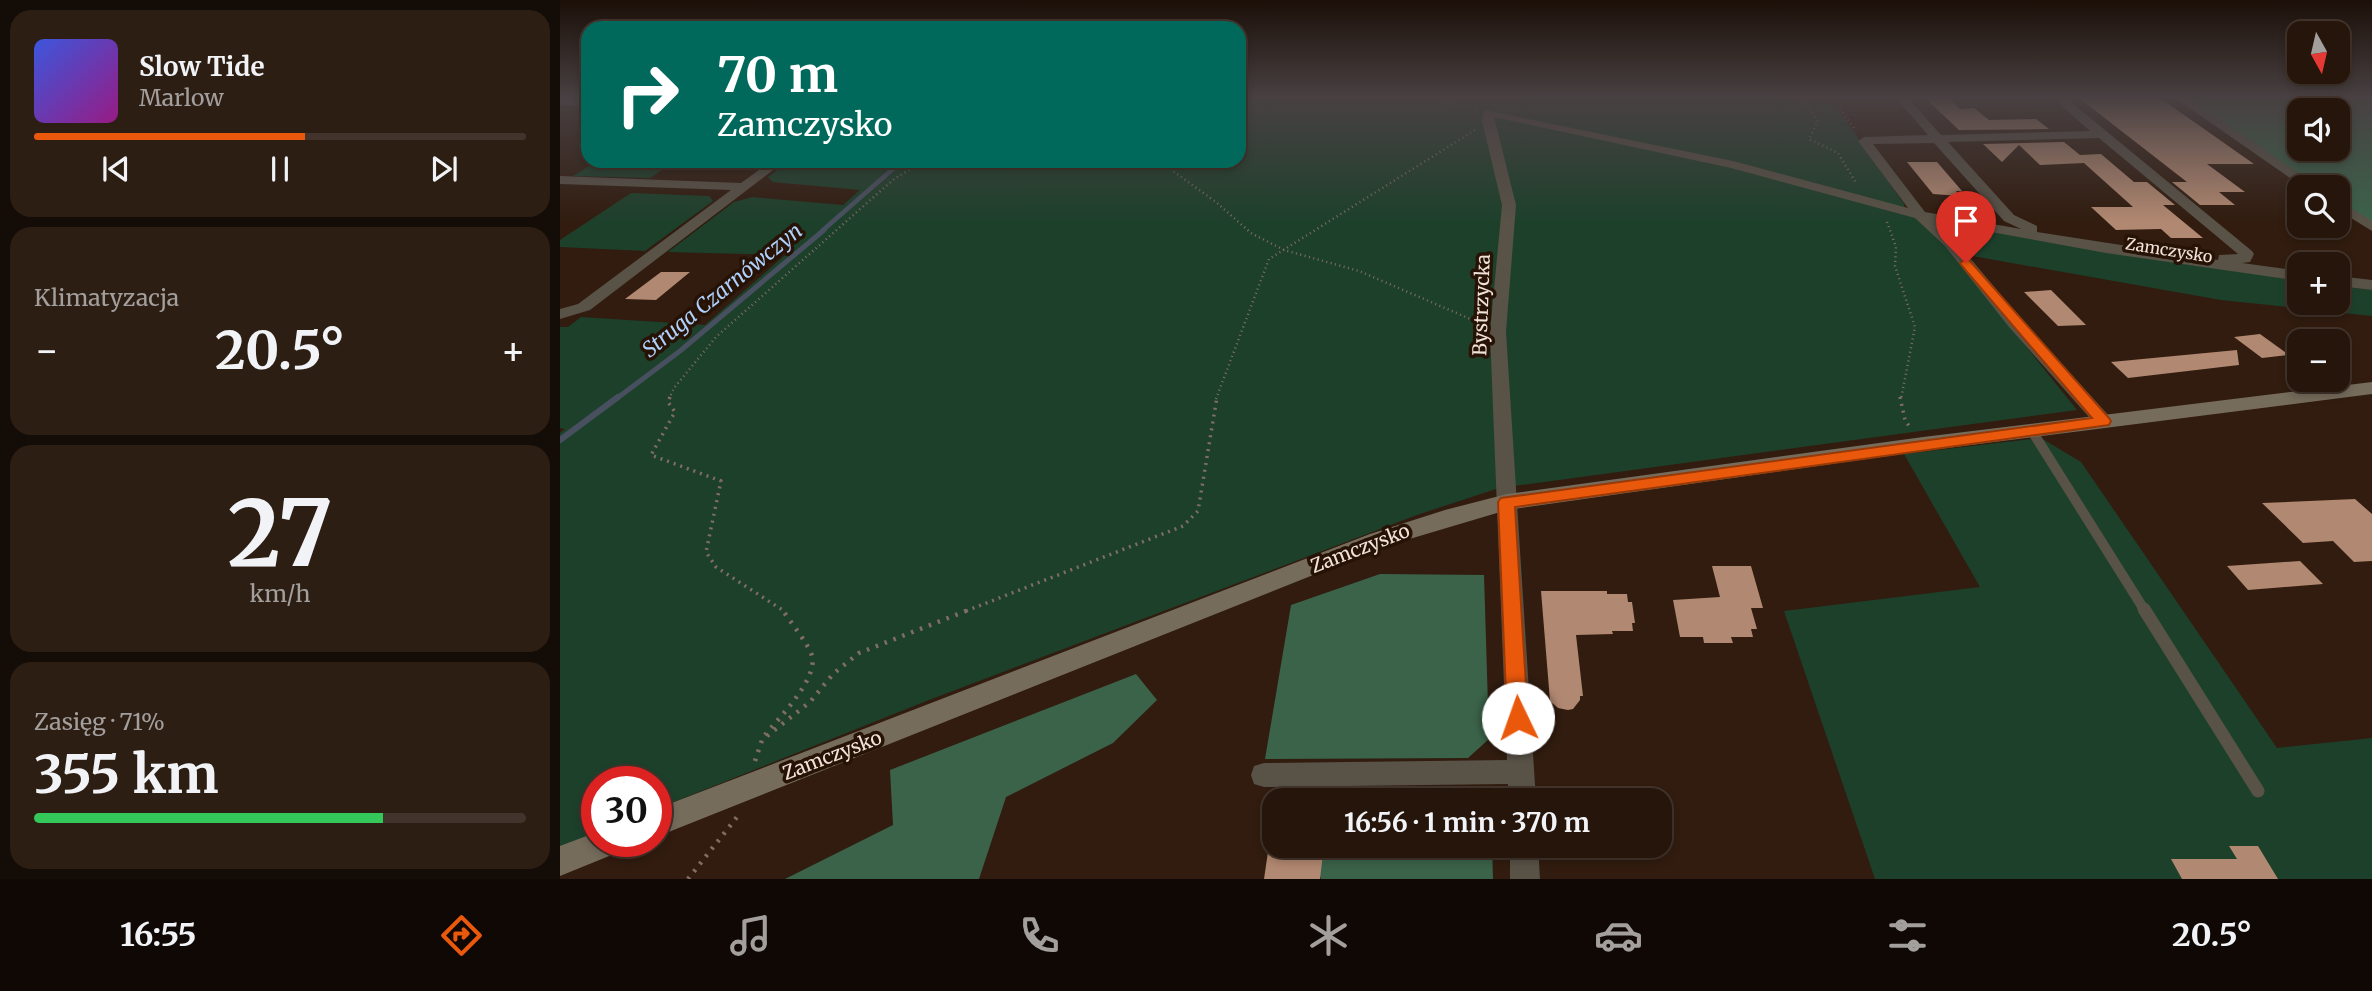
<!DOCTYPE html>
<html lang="pl">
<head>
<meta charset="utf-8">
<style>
	:root { --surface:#25150b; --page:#2d1e14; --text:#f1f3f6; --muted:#a39f9d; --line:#42342c; --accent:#ea580c }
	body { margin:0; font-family:Merriweather,serif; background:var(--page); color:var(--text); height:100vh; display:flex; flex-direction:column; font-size:26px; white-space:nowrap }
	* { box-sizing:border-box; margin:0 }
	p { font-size:23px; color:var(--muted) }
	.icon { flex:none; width:38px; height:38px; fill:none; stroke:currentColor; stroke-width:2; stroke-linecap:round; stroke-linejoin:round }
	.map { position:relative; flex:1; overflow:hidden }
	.drawer { display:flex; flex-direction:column; gap:10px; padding:10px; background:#140c06; width:560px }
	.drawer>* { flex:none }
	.guide { position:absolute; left:21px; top:21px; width:665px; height:147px; border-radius:21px; box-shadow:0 4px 10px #0003,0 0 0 2px var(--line); background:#00695c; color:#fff; overflow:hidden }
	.needle { width:46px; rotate:172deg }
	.buttons { position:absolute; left:1727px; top:21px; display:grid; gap:14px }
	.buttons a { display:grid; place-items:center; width:63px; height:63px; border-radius:14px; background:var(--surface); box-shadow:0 4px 10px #0003,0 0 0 2px var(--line); font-size:35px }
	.speed { position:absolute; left:21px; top:766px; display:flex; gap:14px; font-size:35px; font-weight:700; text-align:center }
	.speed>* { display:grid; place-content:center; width:91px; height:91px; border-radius:50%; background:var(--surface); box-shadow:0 4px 10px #0003,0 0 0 2px var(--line); line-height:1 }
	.speed .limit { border:10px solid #d22; background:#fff; color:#111 }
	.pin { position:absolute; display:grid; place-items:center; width:60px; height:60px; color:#fff; margin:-72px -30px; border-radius:50% 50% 50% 0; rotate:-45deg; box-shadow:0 0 7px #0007 }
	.pin .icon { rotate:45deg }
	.me { position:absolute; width:77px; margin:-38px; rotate:357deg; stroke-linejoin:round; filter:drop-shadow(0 0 5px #0008) }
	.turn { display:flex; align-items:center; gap:24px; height:147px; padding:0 21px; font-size:32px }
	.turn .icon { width:91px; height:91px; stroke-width:2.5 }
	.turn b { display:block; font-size:49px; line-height:60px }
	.big { font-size:52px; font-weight:700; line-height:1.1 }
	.drawer .card { flex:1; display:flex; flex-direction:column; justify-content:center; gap:10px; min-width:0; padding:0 24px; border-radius:21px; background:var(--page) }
	.drawer .dial { align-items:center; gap:0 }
	.dial b { font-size:91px; line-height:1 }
	.song { display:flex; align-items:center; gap:21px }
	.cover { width:84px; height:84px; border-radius:10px; background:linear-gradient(135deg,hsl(230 70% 55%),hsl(310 70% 35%)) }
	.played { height:7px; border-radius:4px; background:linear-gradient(90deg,var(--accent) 55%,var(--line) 55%) }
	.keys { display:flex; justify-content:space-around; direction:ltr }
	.heat { display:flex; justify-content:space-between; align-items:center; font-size:38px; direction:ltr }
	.charge { height:10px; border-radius:5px; background:linear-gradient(90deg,#34c759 71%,var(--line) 0) }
	.trip { position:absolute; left:702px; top:788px; width:410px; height:70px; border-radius:21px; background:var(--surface); box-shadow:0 4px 10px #0003,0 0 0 2px var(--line); font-weight:700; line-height:70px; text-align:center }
	.dock { display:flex; height:112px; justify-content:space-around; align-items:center; background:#0f0804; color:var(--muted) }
	.dock .icon { width:49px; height:49px }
	.dock .active { color:var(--accent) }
	.dock b { font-size:32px; color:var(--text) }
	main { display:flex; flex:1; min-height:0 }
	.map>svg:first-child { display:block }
</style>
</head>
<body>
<main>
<section class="drawer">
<div class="card">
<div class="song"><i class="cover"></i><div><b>Slow Tide</b><p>Marlow</p></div></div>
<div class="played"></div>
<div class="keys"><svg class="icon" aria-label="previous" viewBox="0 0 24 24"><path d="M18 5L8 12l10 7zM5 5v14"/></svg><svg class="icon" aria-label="pause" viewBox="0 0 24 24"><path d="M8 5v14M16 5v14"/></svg><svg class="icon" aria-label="next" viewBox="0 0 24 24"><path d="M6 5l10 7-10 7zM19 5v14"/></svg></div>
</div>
<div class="card"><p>Klimatyzacja</p>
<div class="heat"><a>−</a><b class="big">20.5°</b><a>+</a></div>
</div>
<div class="card dial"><b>27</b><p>km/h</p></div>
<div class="card"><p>Zasięg · 71%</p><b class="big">355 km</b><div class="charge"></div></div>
</section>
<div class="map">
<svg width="1812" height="879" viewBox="0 0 1812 879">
	<rect width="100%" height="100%" fill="#311c0f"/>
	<g fill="#1d402b">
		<polygon points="679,98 1270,98 1344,204 1345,214 1550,253 1739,280 1740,303 1778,303 1778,286 1812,290 1812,316 1661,300 1390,252 1517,410 939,488 857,515 369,700 96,809 96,782 37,782 37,832 0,847 0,433 5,429 0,428 0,327 8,327 21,317 145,325 225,255 108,252 174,202 192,197 283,205 300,190 213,182 208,177 230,161 679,161"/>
		<polygon points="37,161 116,161 90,178 13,176"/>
		<polygon points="71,193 149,196 153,201 85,251 0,247 0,240"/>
		<polygon points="1481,438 1521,462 1717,748 1812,738 1812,879 1315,879 1224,611 1420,587 1344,454"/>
	</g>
	<g fill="#3b634a" fill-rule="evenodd">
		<path d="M1625 98H1812V222L1778 200V187H1759ZM1740 110H1778V149H1740Z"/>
		<polygon points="820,574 924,575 929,739 908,758 705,759 731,605"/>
		<polygon points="576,674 597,700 553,743 446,797 419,879 225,879 333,825 330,770"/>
		<polygon points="733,785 908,790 918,800 738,800"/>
		<polygon points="751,845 932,845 933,879 761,879"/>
	</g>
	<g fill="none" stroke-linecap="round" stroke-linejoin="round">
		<polyline stroke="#485060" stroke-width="4.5" points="262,231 342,161"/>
		<polyline stroke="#485060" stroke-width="5" points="56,399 120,351 264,230"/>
		<polyline stroke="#485060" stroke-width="6" points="0,440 58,397"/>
	</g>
	<g fill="#b18871">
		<polygon points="1365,98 1388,98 1400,109 1414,108 1429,120 1476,119 1489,129 1399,130"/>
		<polygon points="1519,98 1600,98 1694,164 1647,164 1685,192 1659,192 1675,205 1640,205 1612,182 1627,182"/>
		<polygon points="1504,142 1520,155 1541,154 1574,182 1587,182 1615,205 1603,205 1643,238 1611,238 1601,229 1556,230 1531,207 1573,207 1524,163 1480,165 1459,145 1442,162 1423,144"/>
		<polygon points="1347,162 1377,162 1402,191 1396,191 1400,196 1373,194"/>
		<polygon points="101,272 130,272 96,300 65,299"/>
		<polygon points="1491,290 1526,325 1498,326 1464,292"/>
		<polygon points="1700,334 1729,355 1702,358 1674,337"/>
		<polygon points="1677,350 1679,365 1568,378 1551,362"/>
		<polygon points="1795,499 1812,514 1812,561 1794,562 1773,541 1743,543 1702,503"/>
		<polygon points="1740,561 1763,584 1688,590 1667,566"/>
		<polygon points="1152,566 1191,566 1203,608 1191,608 1197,629 1191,629 1193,637 1171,637 1173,643 1144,643 1143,637 1120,637 1113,600 1160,597"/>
		<polygon points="981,591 1047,591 1047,594 1067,594 1068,602 1072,602 1075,623 1072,623 1073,631 1052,631 1053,634 1016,635 1023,696 1020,696 1020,700 1013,709 1008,710 998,708 990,701"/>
		<polygon points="709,845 764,845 760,879 704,879"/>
		<polygon points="1669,846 1698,846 1718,879 1622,879 1611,859 1677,859"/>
	</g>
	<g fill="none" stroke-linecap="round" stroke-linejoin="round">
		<g stroke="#816e63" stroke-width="2.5" stroke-dasharray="1 3.5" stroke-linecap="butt">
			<polyline points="871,98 916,109"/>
			<polyline points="1242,98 1258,121 1249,139 1278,153 1296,183"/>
			<polyline points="1272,98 1296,131"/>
			<polyline points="599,161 656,202 691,233 724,250 799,271 922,324"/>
			<polyline points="1327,222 1336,247 1335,266 1355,327 1341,399"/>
			<polyline points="109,399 114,388 156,337 334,179 364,161"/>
			<polyline points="656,399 709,259 915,130"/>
		</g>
		<g stroke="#816e63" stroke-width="3.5" stroke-dasharray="2 5" stroke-linecap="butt">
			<polyline points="110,397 108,402 115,412 91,455 161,481 146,552 156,567 224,611"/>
			<polyline points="1340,397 1345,420 1351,429"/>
			<polyline points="406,611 623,526 638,511 657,397"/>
		</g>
		<g stroke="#816e63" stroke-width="4.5" stroke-dasharray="2.5 7" stroke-linecap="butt">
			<path d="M205 735C219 718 258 679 252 656 248 643 230 622 222 609"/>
			<polyline points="195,761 202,740 250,702 273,674 299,653 411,609"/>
			<polyline points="128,879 177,817"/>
		</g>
		<polyline stroke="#585247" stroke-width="6" points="1421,231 1432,229"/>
		<polyline stroke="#585247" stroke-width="8" points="1390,243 1409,234 1429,230"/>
		<polyline stroke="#585247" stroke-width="10" points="1472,431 1585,611"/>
		<polyline stroke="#585247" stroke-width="13" points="1584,609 1698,791"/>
		<g fill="#585247" fill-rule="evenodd">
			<path d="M1336 98H1348L1381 135 1530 131 1493 98H1506L1692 251 1694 254 1690 262 1682 263 1740 271V281L1546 253 1376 222 1395 240 1461 319 1550 417 1552 421 1543 427 1536 425 1449 327 1385 246 1355 218 1171 168 934 117 956 205 946 332 976 800H948V784L704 787 694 784 691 775 694 766 704 763 947 760 930 332 942 205 922 121 924 110 1173 161 1348 208 1298 141 1304 137 1368 135ZM1539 138 1678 254 1659 255 1658 260 1477 232V226L1454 215 1388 142ZM1374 143 1444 221 1461 229 1365 212 1313 144Z"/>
			<polygon points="1615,98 1628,98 1759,187 1743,187"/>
			<polygon points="0,99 28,100 28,106 0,105"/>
			<polygon points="211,161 225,161 30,310 0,319 0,309 18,304 171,190 0,184 0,176 181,183"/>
			<polygon points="1778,200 1812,221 1812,231 1778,210"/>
			<polygon points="1778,276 1812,280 1812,290 1778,286"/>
			<polygon points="950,845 978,845 980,879 950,879"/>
		</g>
		<g fill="#766c5c" fill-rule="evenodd">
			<polygon points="1812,382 1812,394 1363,451 947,510 826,546 96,837 96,809 810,534 885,510 947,494 1363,437"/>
			<polygon points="37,832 37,842 63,842 59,852 0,876 0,846"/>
		</g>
	</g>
	<linearGradient id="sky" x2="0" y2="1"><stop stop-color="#1b0f08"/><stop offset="0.44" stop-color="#484042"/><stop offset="1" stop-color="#484042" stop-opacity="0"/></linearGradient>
	<rect width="1812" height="222" fill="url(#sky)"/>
	<polygon fill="#ea580c" stroke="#983908" stroke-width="2" points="1406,259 1410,261 1549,418 1551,421 1549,425 955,507 968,718 965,724 958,727 950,724 947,718 938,502 941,498 1532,418 1402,266 1400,263"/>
	<g text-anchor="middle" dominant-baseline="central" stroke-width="7" stroke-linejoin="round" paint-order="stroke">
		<g font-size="16" fill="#f1e2da" stroke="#271306">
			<text transform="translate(1609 250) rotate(9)">Zamczysko</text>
		</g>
		<g font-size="19" fill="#f1e2da" stroke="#271306">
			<text transform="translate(921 305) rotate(-88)">Bystrzycka</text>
			<text transform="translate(800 548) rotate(-21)">Zamczysko</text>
			<text transform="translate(272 755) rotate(-21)">Zamczysko</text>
		</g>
		<g font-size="21" font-style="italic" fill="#aed1fd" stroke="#271306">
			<text transform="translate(162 290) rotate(-39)">Struga Czarnówczyn</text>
		</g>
	</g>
</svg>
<div class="buttons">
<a><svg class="needle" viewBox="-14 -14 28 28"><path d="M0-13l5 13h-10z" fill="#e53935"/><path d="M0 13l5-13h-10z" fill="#a39f9d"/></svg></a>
<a><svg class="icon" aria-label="sound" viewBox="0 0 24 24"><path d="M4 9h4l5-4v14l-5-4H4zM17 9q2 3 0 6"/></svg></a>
<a><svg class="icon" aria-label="search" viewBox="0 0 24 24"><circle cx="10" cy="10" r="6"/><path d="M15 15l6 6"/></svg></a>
<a>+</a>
<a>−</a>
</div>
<div class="speed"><div class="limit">30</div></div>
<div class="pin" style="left:1406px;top:263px;background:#d93025"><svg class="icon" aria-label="arrive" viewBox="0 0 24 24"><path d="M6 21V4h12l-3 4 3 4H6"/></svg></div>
<svg class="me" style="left:958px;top:718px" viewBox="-20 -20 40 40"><circle r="19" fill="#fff"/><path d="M0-13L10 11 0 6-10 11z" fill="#ea580c"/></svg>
<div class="trip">16:56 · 1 min · 370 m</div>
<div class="guide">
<div class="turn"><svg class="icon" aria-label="right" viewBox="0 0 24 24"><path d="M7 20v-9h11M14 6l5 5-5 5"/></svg><div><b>70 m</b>Zamczysko</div></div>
</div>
</div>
</main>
<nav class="dock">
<b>16:55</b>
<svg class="icon active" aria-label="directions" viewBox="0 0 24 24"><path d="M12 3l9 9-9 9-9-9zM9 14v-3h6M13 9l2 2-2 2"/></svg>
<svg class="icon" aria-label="music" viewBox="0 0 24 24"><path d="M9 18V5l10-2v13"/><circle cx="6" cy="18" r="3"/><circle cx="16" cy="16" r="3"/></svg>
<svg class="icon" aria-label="phone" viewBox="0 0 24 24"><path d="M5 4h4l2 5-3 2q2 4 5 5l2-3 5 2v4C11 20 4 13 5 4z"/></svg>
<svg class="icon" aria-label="climate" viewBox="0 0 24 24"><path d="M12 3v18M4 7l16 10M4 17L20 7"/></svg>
<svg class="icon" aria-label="car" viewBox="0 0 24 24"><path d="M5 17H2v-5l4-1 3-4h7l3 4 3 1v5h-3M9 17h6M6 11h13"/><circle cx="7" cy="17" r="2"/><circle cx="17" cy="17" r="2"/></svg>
<svg class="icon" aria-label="filters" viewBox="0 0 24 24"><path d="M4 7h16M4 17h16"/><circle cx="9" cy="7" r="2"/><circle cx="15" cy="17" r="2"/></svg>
<b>20.5°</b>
</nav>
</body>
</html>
